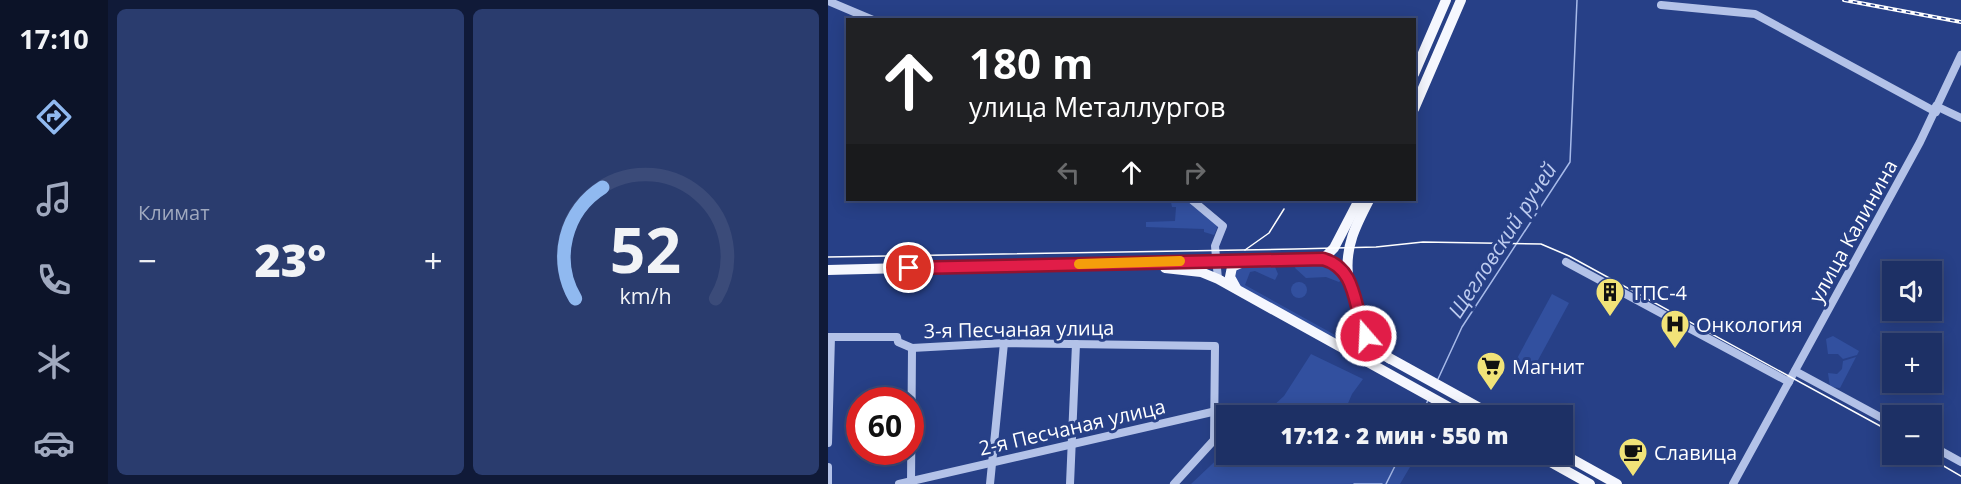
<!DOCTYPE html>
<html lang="ru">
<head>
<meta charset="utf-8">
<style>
	:root { --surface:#1d3065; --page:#2a3c6e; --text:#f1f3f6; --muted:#a0a9bf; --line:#3b4b79; --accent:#90b9f0 }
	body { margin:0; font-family:"Open Sans",sans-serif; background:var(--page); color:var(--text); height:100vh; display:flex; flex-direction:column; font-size:22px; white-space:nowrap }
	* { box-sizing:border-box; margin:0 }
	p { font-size:20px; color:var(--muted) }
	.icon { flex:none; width:33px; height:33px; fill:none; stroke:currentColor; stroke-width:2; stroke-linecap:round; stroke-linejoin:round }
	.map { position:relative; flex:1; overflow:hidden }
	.panel { display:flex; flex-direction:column; gap:9px; padding:9px; background:#101a38; width:720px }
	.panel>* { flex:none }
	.banner { position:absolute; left:18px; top:18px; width:570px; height:183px; border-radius:0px; box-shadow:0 3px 15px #0003,0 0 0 2px var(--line); background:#202124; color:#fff; overflow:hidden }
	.fabs { position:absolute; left:1054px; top:261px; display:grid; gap:12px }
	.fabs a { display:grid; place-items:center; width:60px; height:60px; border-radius:0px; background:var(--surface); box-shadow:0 3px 15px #0003,0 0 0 2px var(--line); font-size:30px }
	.speed { position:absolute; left:18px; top:387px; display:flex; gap:12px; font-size:30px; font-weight:700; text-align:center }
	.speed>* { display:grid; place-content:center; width:78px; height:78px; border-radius:50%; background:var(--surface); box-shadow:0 3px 15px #0003,0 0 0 2px var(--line); line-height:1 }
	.speed .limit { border:9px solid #d22; background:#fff; color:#111 }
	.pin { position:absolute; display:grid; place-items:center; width:51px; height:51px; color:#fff; margin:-26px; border:3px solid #fff; border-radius:50%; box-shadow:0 2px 6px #0007 }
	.me { position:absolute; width:66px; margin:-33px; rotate:341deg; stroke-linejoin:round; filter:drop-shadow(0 0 4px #0008) }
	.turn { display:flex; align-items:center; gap:21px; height:126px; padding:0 24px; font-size:27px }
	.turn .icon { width:78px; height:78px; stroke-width:2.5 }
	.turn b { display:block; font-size:42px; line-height:51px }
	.lanes { display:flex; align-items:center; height:57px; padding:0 24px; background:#0003; justify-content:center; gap:30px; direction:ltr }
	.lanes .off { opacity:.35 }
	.big { font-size:45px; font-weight:800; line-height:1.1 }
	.panel .widget { flex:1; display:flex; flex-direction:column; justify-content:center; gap:9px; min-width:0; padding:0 21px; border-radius:9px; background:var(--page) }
	.panel .dial { align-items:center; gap:0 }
	.dial svg { height:156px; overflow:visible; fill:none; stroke:var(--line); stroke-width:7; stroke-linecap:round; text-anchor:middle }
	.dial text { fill:var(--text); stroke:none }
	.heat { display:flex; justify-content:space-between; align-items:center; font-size:33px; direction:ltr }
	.panel .tiles { flex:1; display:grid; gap:9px; grid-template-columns:repeat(2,1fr) }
	.trip { position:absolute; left:388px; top:405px; width:357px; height:60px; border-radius:0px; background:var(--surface); box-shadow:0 3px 15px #0003,0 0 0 2px var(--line); font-weight:800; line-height:60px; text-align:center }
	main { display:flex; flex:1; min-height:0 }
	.tabs { display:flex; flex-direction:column; width:108px; justify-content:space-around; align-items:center; background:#0c1328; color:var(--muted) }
	.tabs .icon { width:42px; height:42px }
	.tabs .active { color:var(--accent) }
	.tabs b { font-size:27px; color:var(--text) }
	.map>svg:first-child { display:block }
</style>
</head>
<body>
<main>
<nav class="tabs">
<b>17:10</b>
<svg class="icon active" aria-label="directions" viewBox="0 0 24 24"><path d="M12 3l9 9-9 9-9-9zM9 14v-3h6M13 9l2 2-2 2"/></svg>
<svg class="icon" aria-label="music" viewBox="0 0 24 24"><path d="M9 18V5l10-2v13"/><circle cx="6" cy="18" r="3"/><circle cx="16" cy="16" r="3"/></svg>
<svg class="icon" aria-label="phone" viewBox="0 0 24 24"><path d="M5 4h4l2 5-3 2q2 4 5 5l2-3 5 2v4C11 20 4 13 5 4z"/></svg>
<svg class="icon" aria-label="climate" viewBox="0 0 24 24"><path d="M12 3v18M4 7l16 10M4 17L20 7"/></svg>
<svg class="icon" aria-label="car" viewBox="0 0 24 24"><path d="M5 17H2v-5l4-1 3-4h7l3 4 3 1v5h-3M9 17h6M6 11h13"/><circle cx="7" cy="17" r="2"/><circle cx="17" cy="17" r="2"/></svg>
</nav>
<section class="panel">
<div class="tiles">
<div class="widget"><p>Климат</p>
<div class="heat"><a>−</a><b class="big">23°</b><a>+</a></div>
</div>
<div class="widget dial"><svg viewBox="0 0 100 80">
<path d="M14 69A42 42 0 1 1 86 69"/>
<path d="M14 69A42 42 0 0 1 28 12" stroke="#90b9f0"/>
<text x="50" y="56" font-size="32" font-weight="700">52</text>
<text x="50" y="72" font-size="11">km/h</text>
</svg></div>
</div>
</section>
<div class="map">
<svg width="1133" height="484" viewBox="0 0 1133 484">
	<rect width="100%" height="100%" fill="#274087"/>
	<g fill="#32509f">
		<polygon points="355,200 359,200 390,226 386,235 376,232 376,229 318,227 318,222 347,221 348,207 344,207 343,202"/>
		<path d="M468 265C486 266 503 263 514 279L511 282 498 277 478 278 467 268Z"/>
		<polygon points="415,266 447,267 450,274 447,280 427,271 422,272 417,285 507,335 509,339 408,285 407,271"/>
		<circle cx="471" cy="290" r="8"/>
		<polygon points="724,294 741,303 703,373 686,364"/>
		<polygon points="1005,336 1031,351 1029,355 1015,359 1010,354 1000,354 998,339"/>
		<polygon points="483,354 535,379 524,394 515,415 435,415 456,396"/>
		<polygon points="1028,357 1012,388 1002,387 1000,373 1009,374 1014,369 1015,361"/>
		<polygon points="580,405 602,415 572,415"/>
		<polygon points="399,450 399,454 530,455 538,462 543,455 589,455 572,484 363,484"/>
	</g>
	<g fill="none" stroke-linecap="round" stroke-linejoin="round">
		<g stroke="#a7bae9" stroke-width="1.5">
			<polyline points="610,379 634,327 742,162 749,0"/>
			<polyline points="593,416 600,400"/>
			<polyline points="526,484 554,484"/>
			<polyline points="558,484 573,454"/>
		</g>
		<g stroke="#b3c2e8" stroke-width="8">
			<polyline points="0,1 45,20"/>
			<polyline points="833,5 927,14 1108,112"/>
			<polyline points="1108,106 1133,118"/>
			<polyline points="364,200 395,226 387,246 390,279"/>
			<polyline points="738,262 961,382"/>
			<polyline points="0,337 69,337 70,342 84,348 176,343 387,346 386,440 346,484"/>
			<polyline points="967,371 1065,424"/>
			<polyline points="0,443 3,337"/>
			<polyline points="1104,446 1133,462"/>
			<polyline points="0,467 0,484"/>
			<polyline points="71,484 384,412 426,411"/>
			<polyline points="83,484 84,348"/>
			<polyline points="162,484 176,343"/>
			<polyline points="242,484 248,344"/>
			<polyline points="905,484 1092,142 1133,55"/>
		</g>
		<g stroke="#f5f7fe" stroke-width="10">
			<polyline points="586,74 618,0"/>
			<polyline points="586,109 633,0"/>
			<polyline points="495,259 506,248 531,200"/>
			<polyline points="337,268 373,272 390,279 637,416"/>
			<polyline points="0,270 422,259"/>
			<path d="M520 275C517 246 528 225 541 200"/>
			<polyline points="408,288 402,277 404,267 422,259 495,259 508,263 521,279 538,336 562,359"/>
			<polyline points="536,360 537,350 543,348 666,416"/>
			<polyline points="708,454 762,484"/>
			<polyline points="735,454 789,484"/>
		</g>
		<g stroke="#fff" stroke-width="1.5">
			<polyline points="417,250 441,233 456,209"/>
			<polyline points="0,257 467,249 548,247 595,242 713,244 741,256 1065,433"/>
			<polyline points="1095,454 1133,476"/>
		</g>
		<g stroke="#fff" stroke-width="4">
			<polyline id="rail" points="1016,0 1133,22"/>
		</g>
		<use href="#rail" stroke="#274087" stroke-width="1.5" stroke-dasharray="4.5" stroke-linecap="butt"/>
	</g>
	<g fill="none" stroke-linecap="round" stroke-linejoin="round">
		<g stroke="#92132f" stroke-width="15">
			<path id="route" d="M81 268 495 259C530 269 525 307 538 336"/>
		</g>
		<use href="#route" stroke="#e11d48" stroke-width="10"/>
		<polyline stroke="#f59e0b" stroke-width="10" points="251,264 352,261"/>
	</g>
	<defs>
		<g id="building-pin" transform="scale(1.5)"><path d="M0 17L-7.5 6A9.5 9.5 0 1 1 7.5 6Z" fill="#f1e378" stroke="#274087"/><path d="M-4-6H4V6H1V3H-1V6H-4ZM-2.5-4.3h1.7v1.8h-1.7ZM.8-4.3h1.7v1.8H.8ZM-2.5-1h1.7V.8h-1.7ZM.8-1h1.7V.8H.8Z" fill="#111"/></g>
		<g id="hospital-pin" transform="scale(1.5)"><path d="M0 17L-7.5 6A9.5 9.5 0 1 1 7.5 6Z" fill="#f1e378" stroke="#274087"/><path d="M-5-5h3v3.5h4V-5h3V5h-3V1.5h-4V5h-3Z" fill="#111"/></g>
		<g id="supermarket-pin" transform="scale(1.5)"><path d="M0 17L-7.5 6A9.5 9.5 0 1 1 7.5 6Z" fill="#f1e378" stroke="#274087"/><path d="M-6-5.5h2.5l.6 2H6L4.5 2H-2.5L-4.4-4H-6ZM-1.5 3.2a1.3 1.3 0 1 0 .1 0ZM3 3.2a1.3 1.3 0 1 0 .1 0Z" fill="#111"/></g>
		<g id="cafe-pin" transform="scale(1.5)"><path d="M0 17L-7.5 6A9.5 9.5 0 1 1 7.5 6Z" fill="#f1e378" stroke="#274087"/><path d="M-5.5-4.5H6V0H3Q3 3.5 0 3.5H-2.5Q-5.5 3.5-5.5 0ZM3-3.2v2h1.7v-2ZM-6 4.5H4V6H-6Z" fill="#111"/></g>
	</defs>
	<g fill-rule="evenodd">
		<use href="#building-pin" x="782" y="292"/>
		<use href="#hospital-pin" x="847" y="324"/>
		<use href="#supermarket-pin" x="663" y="366"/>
		<use href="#cafe-pin" x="805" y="452"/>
	</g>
	<g text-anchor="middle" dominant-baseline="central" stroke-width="6" stroke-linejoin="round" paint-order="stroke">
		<g font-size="20" fill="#fff" stroke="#274087">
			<text transform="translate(1025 231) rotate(-61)">улица Калинина</text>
			<text transform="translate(191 329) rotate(-1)">3-я Песчаная улица</text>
			<text transform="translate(244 427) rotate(-13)">2-я Песчаная улица</text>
		</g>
		<g font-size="20" fill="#fff" stroke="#274087" text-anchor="start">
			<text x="803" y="292">ТПС-4</text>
			<text x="868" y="324">Онкология</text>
			<text x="684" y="366">Магнит</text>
			<text x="826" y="452">Славица</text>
		</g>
		<g font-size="21" font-style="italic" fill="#beccf0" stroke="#274087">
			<text transform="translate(674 240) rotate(-57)">Щегловский ручей</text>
		</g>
	</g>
</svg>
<div class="fabs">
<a><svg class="icon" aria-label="sound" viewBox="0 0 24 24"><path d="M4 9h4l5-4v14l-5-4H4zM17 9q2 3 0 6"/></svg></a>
<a>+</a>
<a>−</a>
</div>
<div class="speed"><div class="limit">60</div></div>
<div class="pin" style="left:81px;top:268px;background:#d93025"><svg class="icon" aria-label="arrive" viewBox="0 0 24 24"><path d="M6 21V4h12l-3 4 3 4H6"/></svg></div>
<svg class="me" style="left:538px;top:336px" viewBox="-20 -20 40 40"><circle r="17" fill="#e11d48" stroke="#fff" stroke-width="3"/><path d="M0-11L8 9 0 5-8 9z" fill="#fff"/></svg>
<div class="trip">17:12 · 2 мин · 550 m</div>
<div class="banner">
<div class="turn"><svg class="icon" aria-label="ahead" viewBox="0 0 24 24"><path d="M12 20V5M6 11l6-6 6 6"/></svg><div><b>180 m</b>улица Металлургов</div></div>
<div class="lanes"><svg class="icon off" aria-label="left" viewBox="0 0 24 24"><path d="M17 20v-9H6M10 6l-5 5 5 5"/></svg><svg class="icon" aria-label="ahead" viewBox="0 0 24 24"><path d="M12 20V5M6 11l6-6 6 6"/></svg><svg class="icon off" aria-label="right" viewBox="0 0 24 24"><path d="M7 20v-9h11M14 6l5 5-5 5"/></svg></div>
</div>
</div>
</main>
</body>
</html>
